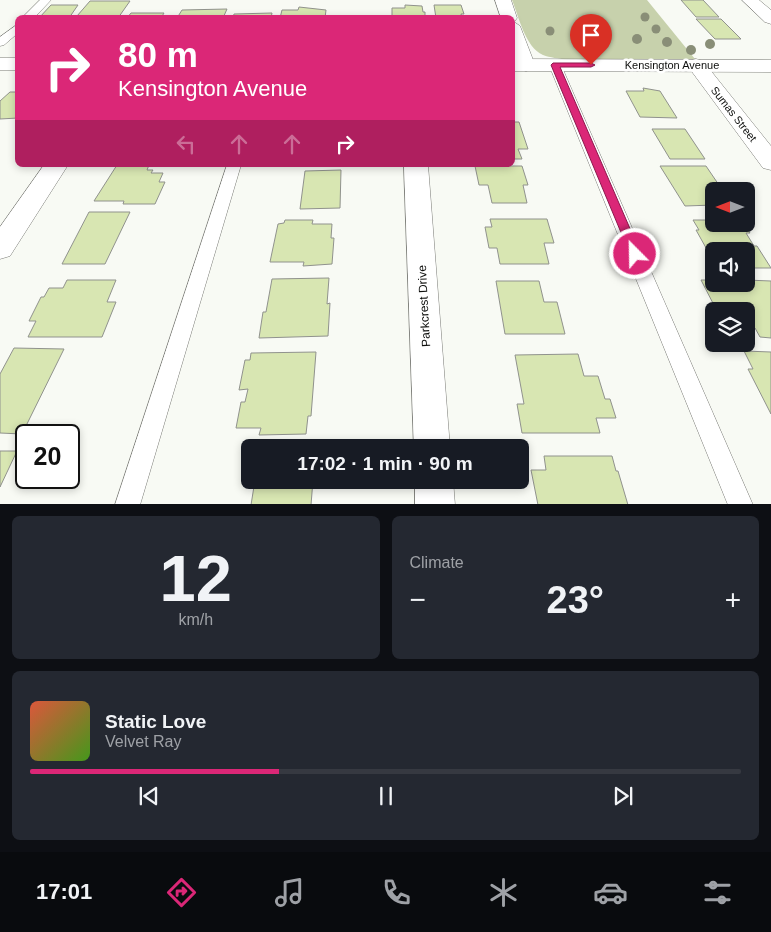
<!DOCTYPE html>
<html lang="en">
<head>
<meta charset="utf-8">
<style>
	:root { --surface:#171b24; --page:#242831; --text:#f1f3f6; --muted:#9ea1a6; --line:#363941; --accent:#db2777 }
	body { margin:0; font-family:Arial,sans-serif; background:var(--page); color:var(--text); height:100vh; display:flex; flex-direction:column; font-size:19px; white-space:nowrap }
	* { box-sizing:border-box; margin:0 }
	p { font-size:16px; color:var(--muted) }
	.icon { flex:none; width:28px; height:28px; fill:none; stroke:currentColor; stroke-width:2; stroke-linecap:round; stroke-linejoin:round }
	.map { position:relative; height:504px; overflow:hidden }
	.side { display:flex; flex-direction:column; gap:12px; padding:12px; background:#0d0f14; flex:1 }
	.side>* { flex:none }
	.guide { position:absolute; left:15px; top:15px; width:500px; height:152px; border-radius:8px; box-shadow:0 2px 8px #0003; background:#db2777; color:#fff; overflow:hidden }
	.needle { width:32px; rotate:270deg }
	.fabs { position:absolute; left:705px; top:182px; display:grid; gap:10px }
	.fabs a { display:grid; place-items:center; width:50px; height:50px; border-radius:8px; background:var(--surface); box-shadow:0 2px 8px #0003; font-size:25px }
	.speed { position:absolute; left:15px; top:424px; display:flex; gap:10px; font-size:25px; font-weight:700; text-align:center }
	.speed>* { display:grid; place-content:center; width:65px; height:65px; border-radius:50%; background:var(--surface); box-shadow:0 2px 8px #0003; line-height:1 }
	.speed .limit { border:2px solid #111; border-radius:8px; background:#fff; color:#111 }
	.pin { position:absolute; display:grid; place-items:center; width:42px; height:42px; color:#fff; margin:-51px -21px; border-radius:50% 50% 50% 0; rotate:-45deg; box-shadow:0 0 5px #0007 }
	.pin .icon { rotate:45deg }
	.me { position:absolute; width:55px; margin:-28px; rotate:337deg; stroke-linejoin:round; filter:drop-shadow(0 0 4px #0008) }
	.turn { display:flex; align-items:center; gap:18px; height:105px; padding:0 20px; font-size:22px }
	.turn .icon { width:65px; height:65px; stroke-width:2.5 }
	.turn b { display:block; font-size:35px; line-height:42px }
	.lanes { display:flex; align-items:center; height:48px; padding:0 20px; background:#0003; justify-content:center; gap:25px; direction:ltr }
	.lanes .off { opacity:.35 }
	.big { font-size:38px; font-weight:800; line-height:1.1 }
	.side .card { flex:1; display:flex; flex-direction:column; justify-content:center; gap:8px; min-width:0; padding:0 18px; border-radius:8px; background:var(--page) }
	.side .dial { align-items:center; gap:0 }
	.dial b { font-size:65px; line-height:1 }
	.song { display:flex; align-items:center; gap:15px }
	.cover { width:60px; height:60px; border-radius:8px; background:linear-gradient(135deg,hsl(10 70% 55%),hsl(100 70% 35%)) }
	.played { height:5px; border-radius:2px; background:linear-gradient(90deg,var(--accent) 35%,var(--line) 35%) }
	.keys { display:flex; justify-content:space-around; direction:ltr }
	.heat { display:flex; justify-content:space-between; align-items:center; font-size:28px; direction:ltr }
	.side .tiles { flex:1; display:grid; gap:12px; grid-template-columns:1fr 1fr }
	.card:last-child { grid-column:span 2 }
	.trip { position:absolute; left:241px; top:439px; width:288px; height:50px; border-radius:8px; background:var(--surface); box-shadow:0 2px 8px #0003; font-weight:800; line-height:50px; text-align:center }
	.tabs { display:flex; height:80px; justify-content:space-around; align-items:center; background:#090b0e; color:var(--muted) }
	.tabs .icon { width:35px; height:35px }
	.tabs .selected { color:var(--accent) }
	.tabs b { font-size:22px; color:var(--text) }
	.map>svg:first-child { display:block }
</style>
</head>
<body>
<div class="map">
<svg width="771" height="505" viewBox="0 0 771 505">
	<rect width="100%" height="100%" fill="#f8faf4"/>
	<path fill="#c7d1ac" d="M512 0H647L695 59 566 60C559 58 550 58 543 55 525 47 519 17 512 0Z"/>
	<g fill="#d8e6b2" stroke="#90928d">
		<polygon points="681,0 703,0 719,17 696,17"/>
		<polygon points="90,1 130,1 118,18 77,16"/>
		<polygon points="51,5 78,5 69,18 39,18"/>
		<polygon points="405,5 422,6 423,12 425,12 425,17 428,18 392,18 392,8 405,8"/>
		<polygon points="434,5 461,5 464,14 461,14 462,18 436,18"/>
		<polygon points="299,7 326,10 325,18 280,18 282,10 298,10"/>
		<polygon points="227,9 223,18 177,18 182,10"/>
		<polygon points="131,13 164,13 161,18 127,18"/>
		<polygon points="272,13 271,18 233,18 234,14"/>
		<polygon points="696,19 721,19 741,39 715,39"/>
		<polygon points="643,88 660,91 677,118 640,117 626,91 644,91"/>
		<polygon points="10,92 18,92 18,118 0,119 0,101"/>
		<polygon points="512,122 519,122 528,149 518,149 522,159 512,159"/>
		<polygon points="652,129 685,129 705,159 670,159"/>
		<polygon points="117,165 149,165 147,170 153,170 151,173 163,173 159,182 165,182 155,204 123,204 124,201 94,201"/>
		<polygon points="475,166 522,166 528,185 523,185 527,203 492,203 488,185 479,185"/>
		<polygon points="660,166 706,166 723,191 714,191 714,205 685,206"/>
		<polygon points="341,170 340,208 300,209 305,171"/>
		<polygon points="89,212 130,212 105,264 62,264"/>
		<polygon points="710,215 714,215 714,224 744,224 750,233 746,233 754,246 757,246 771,268 746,268 746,251 714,251 714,258 710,255 696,230 699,230 693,220 712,220"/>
		<polygon points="490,219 547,219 554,243 544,243 549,264 500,264 497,248 489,248 485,227 492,227"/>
		<polygon points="285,220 313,220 312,224 332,224 331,238 334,238 332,264 303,266 304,262 270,262 278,224 284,223"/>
		<polygon points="329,278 327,304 330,303 328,336 259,338 263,312 266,312 272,279"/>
		<polygon points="67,280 116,280 107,302 116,302 102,337 28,337 36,321 29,321 41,297 44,297 49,288 63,288"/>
		<polygon points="701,280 714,280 714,284 746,284 746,280 771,281 771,338 760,337 755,328 746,328 746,311 717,311"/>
		<polygon points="496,281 539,281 544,302 557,302 565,334 505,334"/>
		<polygon points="14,348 64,349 22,434 0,433 0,374"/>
		<polygon points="744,351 771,352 771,414 748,369 753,369"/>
		<polygon points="316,352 311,416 308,416 306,434 259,435 261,428 236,428 241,402 245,402 248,389 239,390 245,360 250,360 251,353"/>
		<polygon points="578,354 584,376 598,376 605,399 610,399 616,418 596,418 600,433 522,433 517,404 524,404 515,355"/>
		<polygon points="0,451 17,451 0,487"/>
		<polygon points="544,456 612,456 616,471 618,471 628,505 538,505 531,470 546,470"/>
		<polygon points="255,480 313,480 311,505 251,505"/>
	</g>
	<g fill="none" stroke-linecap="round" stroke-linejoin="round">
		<g stroke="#787974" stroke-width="1">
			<g id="lane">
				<polygon points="40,0 51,0 34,18 22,18"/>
				<polygon points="18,24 18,33 4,45 0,46 0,37"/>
				<polygon points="555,61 561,65 753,505 728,505 549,65"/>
				<polygon points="227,165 241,165 140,505 115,505"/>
			</g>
		</g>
		<g stroke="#787974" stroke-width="1">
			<g id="street">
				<path d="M495 0H511L517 18 514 22 520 26 535 65 533 69 526 71 519 69C509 54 512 35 512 18H501Z"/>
				<polygon points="742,0 759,0 771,10 771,24 765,22"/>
				<polygon points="696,59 703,61 771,146 771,170 763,168 687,65 689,61"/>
				<polygon points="44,165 68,165 10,256 0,259 0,227"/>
				<polygon points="404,165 428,165 450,448 414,448"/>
				<polygon points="415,480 453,480 455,505 415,505"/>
			</g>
		</g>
		<g stroke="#787974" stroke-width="1">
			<g id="secondary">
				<rect x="0" y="58" width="18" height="12"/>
				<polygon points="512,59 771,60 771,72 512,71"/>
			</g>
		</g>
		<use href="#lane" fill="#fff" fill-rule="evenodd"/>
		<use href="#street" fill="#fff" fill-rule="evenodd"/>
		<use href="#secondary" fill="#fff" fill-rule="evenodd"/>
	</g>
	<g fill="#898e77">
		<circle cx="645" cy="17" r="4.5"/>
		<circle cx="656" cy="29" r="4.5"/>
		<circle cx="550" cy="31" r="4.5"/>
		<circle cx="597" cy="34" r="4.5"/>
		<circle cx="637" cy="39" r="5"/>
		<circle cx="667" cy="42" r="5"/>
		<circle cx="710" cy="44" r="5"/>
		<circle cx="691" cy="50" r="5"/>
	</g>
	<polygon fill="#db2777" stroke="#8e194d" points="553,63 591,63 595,65 591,67 560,67 641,254 639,257 631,257 630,254 551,65"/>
	<g text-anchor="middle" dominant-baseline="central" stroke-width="5" stroke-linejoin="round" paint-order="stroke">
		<g font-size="11" fill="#0e0f0d" stroke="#fff">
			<text x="672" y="65">Kensington Avenue</text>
			<text transform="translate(734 114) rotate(52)">Sumas Street</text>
		</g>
		<g font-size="12" fill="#0e0f0d" stroke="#fff">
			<text transform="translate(424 306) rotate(-93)">Parkcrest Drive</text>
		</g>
	</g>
</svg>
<div class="fabs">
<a><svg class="needle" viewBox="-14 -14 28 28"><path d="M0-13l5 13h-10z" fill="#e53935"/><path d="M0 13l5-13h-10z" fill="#9ea1a6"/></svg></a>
<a><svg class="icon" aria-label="sound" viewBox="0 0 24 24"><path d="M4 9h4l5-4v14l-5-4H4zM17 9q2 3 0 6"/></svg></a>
<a><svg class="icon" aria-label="layers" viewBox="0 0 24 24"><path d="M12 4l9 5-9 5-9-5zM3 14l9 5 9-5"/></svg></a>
</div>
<div class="speed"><div class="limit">20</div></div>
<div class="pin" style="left:591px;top:65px;background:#d93025"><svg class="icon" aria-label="arrive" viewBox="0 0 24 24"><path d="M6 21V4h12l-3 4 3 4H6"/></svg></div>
<svg class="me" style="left:635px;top:254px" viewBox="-20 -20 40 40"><circle r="17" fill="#db2777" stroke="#fff" stroke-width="3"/><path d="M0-11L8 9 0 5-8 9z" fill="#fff"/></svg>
<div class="trip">17:02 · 1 min · 90 m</div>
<div class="guide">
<div class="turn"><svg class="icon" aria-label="right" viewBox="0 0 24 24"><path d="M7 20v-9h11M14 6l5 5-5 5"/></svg><div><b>80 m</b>Kensington Avenue</div></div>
<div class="lanes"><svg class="icon off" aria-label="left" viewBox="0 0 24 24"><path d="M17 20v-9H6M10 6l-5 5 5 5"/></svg><svg class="icon off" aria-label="ahead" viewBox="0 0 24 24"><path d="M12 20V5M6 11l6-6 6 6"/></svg><svg class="icon off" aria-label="ahead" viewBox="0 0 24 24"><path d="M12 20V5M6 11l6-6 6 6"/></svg><svg class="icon" aria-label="right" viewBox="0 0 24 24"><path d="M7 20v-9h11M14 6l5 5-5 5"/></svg></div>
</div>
</div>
<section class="side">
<div class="tiles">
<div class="card dial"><b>12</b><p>km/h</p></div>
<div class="card"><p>Climate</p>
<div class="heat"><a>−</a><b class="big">23°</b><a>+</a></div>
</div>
<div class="card">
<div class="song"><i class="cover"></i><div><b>Static Love</b><p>Velvet Ray</p></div></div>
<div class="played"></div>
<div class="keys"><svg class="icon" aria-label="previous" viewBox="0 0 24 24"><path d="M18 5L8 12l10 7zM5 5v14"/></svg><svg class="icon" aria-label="pause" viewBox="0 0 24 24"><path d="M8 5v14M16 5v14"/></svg><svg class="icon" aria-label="next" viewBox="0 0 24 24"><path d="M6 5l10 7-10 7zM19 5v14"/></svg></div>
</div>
</div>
</section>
<nav class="tabs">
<b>17:01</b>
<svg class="icon selected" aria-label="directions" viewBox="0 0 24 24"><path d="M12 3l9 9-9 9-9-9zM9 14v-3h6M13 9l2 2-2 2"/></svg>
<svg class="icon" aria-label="music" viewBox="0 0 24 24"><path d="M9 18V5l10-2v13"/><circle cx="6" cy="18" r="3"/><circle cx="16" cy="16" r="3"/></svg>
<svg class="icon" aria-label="phone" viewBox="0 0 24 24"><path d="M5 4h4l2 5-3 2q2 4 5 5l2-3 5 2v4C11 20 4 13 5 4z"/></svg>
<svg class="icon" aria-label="climate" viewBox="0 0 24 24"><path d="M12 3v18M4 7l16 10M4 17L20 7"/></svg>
<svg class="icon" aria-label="car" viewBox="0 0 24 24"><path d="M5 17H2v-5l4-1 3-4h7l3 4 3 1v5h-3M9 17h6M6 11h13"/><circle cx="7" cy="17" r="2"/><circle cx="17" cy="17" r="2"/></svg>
<svg class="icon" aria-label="filters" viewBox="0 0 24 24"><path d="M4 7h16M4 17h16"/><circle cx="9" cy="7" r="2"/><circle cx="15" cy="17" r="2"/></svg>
</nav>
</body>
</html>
